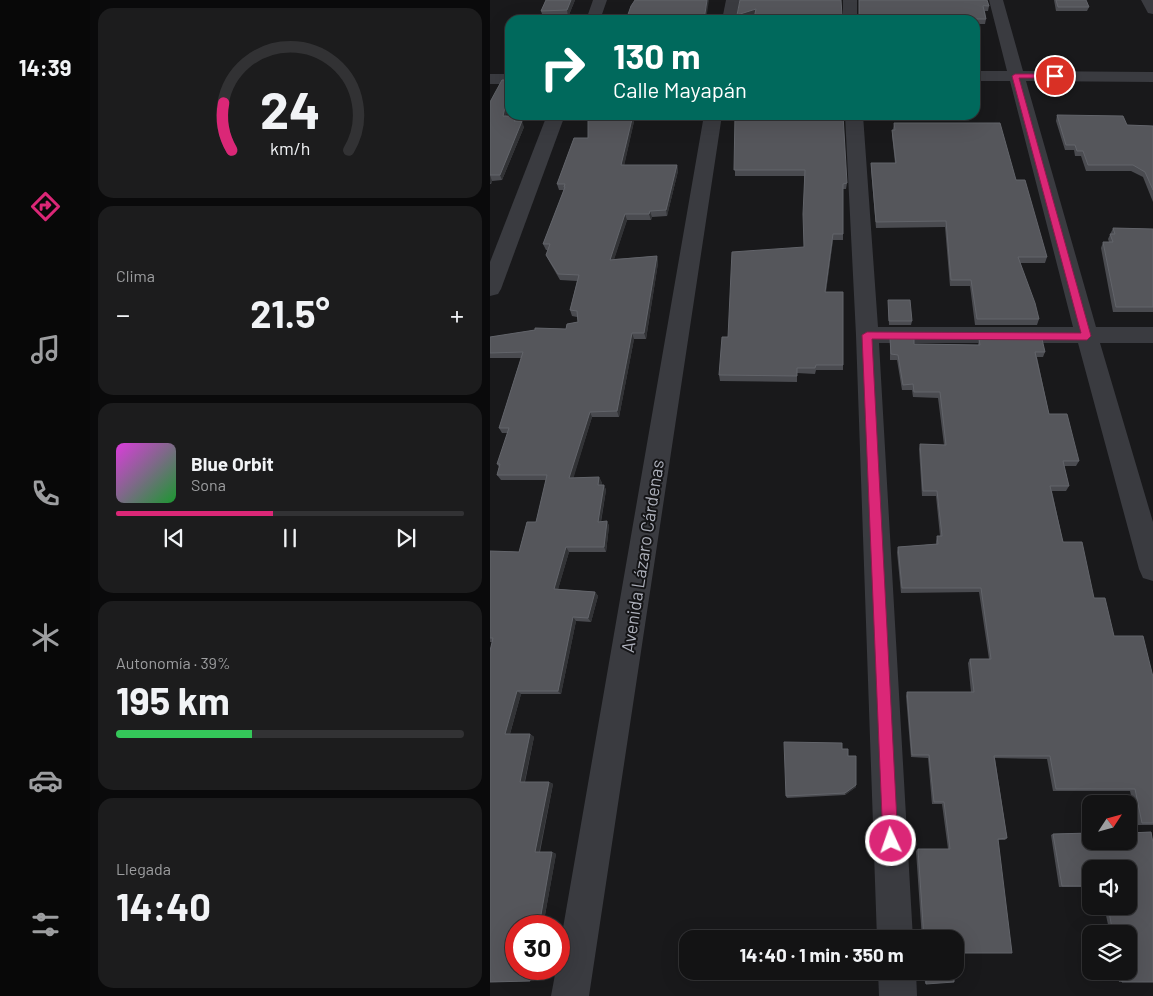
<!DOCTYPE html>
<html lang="es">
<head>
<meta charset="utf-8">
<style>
	:root { --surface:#131314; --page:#1c1c1d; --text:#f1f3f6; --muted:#9d9ea0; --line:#323234; --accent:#db2777 }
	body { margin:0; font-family:Barlow,sans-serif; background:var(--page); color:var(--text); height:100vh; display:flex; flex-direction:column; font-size:19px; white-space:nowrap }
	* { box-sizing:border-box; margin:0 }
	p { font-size:16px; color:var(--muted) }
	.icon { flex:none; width:28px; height:28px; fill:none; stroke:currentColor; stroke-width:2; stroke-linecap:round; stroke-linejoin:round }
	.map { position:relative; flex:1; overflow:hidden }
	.sheet { display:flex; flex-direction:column; gap:8px; padding:8px; background:#0a0a0b; width:400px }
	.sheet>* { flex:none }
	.banner { position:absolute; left:15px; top:15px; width:475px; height:105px; border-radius:15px; box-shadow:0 5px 20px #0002,0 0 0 1px var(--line); background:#00695c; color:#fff; overflow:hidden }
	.needle { width:32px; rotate:54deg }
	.tools { position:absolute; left:592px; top:795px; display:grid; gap:10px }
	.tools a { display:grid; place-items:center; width:55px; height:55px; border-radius:10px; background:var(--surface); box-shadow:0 5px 20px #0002,0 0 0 1px var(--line); font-size:25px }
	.speed { position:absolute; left:15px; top:915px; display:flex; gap:10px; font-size:25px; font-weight:700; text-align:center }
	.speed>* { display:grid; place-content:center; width:65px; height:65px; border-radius:50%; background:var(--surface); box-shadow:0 5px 20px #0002,0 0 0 1px var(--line); line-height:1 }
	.speed .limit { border:8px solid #d22; background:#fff; color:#111 }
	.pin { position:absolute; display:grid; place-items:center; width:42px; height:42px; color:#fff; margin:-21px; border:2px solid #fff; border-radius:50%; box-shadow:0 1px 5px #0007 }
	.me { position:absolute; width:55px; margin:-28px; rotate:357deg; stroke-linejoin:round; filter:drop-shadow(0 0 4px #0008) }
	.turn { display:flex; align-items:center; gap:18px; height:105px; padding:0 25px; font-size:22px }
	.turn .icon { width:65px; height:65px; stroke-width:2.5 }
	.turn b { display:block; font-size:35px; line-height:42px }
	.big { font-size:38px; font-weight:700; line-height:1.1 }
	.sheet .tile { flex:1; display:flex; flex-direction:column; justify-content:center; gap:8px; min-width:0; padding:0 18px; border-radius:15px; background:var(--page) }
	.sheet .dial { align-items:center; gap:0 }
	.dial svg { height:130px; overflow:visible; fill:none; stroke:var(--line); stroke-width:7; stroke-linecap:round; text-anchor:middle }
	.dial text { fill:var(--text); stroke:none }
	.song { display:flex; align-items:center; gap:15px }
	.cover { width:60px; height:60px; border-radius:8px; background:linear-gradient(135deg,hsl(300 70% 55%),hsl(130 70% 35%)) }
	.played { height:5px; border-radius:2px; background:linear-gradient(90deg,var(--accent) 45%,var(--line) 45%) }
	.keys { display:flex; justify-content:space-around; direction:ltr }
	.heat { display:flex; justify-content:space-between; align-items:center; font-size:28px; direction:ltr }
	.charge { height:8px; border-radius:4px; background:linear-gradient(90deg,#34c759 39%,var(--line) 0) }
	.trip { position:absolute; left:189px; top:930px; width:285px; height:50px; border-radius:15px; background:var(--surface); box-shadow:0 5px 20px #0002,0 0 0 1px var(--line); font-weight:700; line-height:50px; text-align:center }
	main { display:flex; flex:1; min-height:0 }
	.dock { display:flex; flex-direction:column; width:90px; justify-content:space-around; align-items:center; background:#080808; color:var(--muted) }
	.dock .icon { width:35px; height:35px }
	.dock .active { color:var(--accent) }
	.dock b { font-size:22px; color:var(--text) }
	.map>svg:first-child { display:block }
</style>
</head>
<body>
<main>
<nav class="dock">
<b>14:39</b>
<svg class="icon active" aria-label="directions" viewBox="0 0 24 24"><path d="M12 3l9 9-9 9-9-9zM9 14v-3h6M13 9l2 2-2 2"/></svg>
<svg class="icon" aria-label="music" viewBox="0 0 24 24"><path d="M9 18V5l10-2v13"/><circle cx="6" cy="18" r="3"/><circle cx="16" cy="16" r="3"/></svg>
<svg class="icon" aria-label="phone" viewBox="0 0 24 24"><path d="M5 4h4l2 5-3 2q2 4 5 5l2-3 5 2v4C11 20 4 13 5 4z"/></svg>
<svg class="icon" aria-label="climate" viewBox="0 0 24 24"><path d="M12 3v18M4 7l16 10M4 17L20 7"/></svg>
<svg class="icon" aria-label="car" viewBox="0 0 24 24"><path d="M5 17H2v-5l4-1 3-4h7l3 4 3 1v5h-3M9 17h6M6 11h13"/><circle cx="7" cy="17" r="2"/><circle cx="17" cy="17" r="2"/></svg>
<svg class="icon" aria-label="filters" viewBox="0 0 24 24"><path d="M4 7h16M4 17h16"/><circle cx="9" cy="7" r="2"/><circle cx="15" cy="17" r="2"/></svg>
</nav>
<section class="sheet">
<div class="tile dial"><svg viewBox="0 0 100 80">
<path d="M14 69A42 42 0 1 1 86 69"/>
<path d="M14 69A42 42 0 0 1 9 40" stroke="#db2777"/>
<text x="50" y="56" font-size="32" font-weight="700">24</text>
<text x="50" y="72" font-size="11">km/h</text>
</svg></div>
<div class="tile"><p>Clima</p>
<div class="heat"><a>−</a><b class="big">21.5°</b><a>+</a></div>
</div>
<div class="tile">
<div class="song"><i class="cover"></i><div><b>Blue Orbit</b><p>Sona</p></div></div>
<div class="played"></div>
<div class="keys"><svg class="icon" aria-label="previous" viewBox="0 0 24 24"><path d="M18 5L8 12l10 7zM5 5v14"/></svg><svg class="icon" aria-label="pause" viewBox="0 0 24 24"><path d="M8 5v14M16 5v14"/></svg><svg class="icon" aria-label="next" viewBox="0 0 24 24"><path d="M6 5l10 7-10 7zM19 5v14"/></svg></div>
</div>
<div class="tile"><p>Autonomía · 39%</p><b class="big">195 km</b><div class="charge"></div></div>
<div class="tile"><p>Llegada</p><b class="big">14:40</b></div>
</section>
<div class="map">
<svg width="663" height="996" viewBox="0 0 663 996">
	<rect width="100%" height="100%" fill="#19191b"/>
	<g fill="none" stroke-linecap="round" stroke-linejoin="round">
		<g fill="#3a3b40" fill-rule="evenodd">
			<polygon points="103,0 117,0 110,20 96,20"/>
			<polygon points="236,0 250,0 246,20 232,20"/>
			<rect x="353" y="0" width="14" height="20"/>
			<polygon points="499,0 513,0 533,71 663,72 663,82 536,81 606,327 663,327 663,343 610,343 663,522 663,581 653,578 649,569 588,343 389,343 423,939 387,939 366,335 355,115 373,115 388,327 583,327 520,81 485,81 485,71 517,71"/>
			<polygon points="651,0 663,0 663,14 658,13"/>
			<rect x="0" y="74" width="20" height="10"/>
			<polygon points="57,115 75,115 11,289 8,294 0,296 0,262"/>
			<polygon points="214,115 232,115 99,996 61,996 66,969 69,969 69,951"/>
			<polygon points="388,971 426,971 427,996 389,996"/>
		</g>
	</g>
	<g fill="#4a4b50">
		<polygon points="56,0 85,0 78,17 53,17 51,11"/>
		<polygon points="564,0 626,0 596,0 599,7 597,11 566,11"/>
		<polygon points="499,6 498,11 495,11 496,19 495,24 485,24 485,20 264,20 264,15 367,16 369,15"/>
		<polygon points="0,102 16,116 27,116 28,121 34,127 12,180 2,181 1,184 0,184"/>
		<polygon points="98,115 197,115 197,116 145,117 134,165 187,165 188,171 177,216 162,217 161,220 137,220 124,259 167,256 168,263 156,339 144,339 129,417 102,417 83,478 109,477 112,483 111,485 114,485 116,490 111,522 117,521 119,526 116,552 79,552 68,589 105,592 108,596 101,622 86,621 71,694 31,694 20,734 40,734 44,737 35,782 59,782 63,784 50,852 62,852 66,854 53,926 26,926 26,969 46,969 44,981 0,982 0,651 2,642 0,642 0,551 29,552 37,522 46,522 56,480 11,480 7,475 9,467 7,464 18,433 12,433 9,428 31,358 0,358 0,337 45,330 45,328 76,329 77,324 88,322 87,317 82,316 80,310 87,281 70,280 59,261 56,255 58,250 56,250 53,244 74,190 69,190 67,184 84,138 98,138"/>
		<polygon points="245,115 357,183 356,189 353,189 353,240 343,240 336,292 353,292 353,370 326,370 325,374 307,373 307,382 230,381 229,375 238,337 314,247 314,176 245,176"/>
		<polygon points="567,115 637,125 663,126 663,202 653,177 641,171 596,171 591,156 585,156 584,150 575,150 566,121"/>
		<polygon points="404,123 526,180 557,257 555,263 530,263 549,319 547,325 485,325 480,286 460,286 455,227 386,228 381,169 381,163 405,163 402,135"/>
		<polygon points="623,228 663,229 663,312 623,312 611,248 613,242 619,242 618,239"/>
		<polygon points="398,300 422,321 421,325 399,325"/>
		<polygon points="400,339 424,344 488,345 489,339 555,352 553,357 547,357 559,414 589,461 586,466 574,466 579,486 576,491 562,491 573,542 624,636 663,677 663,825 648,825 640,791 563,791 557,759 505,758 517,838 515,840 508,840 465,939 432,939 426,851 428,849 458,849 452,804 442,804 438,758 421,757 416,696 417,692 481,692 478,663 480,659 499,659 489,592 411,593 407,552 408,547 446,544 446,541 447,536 450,536 446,496 432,496 429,449 430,444 454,445 448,398 423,397 422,390 412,390 407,360 400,360"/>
		<polygon points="352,749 358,756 366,787 355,795 297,798 296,796"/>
		<polygon points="661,832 663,843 663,982 629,982 627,971 639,971 639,934 620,934 614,906 639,906 639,869 601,869 601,901 597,901 594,887 569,887 561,835 563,834 601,833 601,841 639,841 639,833"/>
		<polygon points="434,971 464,971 436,984 435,983"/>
	</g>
	<g fill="#323336">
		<polygon points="81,0 85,0 78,17 77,10"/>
		<polygon points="217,0 219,0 216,20 214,20"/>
		<polygon points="266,9 266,14 248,20 247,15"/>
		<polygon points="273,15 274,20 264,20 264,18"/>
		<polygon points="20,86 20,100 15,122 13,116"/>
		<polygon points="143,115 145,115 145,117 133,171 131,165"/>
		<polygon points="32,121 34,127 12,180 10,175"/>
		<polygon points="187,165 188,171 177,216 176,210"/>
		<polygon points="0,175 2,181 1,184 0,182"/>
		<polygon points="160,211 162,217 161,220 159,214"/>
		<polygon points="135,214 137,220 122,266 120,260"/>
		<polygon points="343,234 343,240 335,297 335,292"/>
		<polygon points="167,256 168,263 156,339 154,333"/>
		<polygon points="142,333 144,339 129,417 127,411"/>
		<polygon points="100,412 102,417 82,483 79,478"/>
		<polygon points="109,477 112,483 111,490 108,485"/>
		<polygon points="114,485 116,490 110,526 108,522"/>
		<polygon points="117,521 119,526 116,552 114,547"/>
		<polygon points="76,547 79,552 67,593 64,589"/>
		<polygon points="105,592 108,596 101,622 98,618"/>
		<polygon points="83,617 86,621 71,694 68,691"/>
		<polygon points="27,691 31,694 19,737 15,734"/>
		<polygon points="40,734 44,737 34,784 30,782"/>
		<polygon points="59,782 63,784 49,853 45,852"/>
		<polygon points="366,785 366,787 355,795 355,793"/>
		<polygon points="62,852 66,854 53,926 49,926"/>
		<polygon points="42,969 46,969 44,981 40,981"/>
	</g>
	<g fill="#55565b" stroke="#62646a">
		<polygon points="56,0 81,0 77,10 51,11"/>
		<polygon points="145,0 217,0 214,20 136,20 141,6"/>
		<polygon points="250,0 351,0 352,16 367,16 369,15 369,0 497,0 499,6 493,6 496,19 435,19 436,20 273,20 273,15 264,18 266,9 247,15"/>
		<polygon points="566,0 596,0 599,7 568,7"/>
		<polygon points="20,76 20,86 13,116 27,116 24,121 32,121 10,175 0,175 0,102 12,80 19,80"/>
		<polygon points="98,115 143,115 131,165 187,165 176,210 160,211 159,214 135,214 120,260 167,256 154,333 142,333 127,411 100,412 79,478 109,477 108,485 114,485 108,522 117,521 114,547 76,547 64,589 105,592 98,618 83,617 68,691 27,691 15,734 40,734 30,782 59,782 45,852 62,852 49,926 26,926 26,969 42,969 40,981 0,982 0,651 3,638 0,638 0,551 29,552 37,522 46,522 57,475 7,475 10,464 7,464 19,428 9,428 33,352 0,353 0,337 45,330 45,328 76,329 77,324 88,322 87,311 80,310 89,275 68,274 56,255 60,244 53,244 75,187 74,187 75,184 67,184 84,138 98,138"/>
		<polygon points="245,115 353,115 357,183 353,184 353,234 343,234 335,292 353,292 353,365 326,365 325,368 307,368 307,376 229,375 232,337 238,337 242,252 314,247 313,214 315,170 244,170"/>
		<polygon points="567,115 633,116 637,125 663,126 663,190 655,172 643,165 598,165 593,151 587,151 585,145 576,145"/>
		<polygon points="404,123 510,123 526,180 535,180 557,257 528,257 545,303 549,319 487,319 481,280 461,280 456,221 386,222 381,163 406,163 402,130 405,130"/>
		<polygon points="623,228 663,229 663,307 626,307 613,242 623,242 620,234 625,234"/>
		<polygon points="398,300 420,300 422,321 399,321"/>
		<polygon points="400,339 424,339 424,344 490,345 489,339 552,339 555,352 545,352 559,414 577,414 589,461 573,461 579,486 560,486 573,542 592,542 604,598 615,598 624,636 653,636 663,677 663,823 652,823 645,789 566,789 560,756 504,756 517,838 508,839 522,953 465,953 465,939 434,939 428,849 460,849 454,802 444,802 439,755 422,755 417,692 484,692 480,659 501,659 491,588 412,588 408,547 448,544 447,536 452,536 447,491 433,491 430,444 456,445 450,392 424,392 423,384 413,385 408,355 401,354"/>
		<polygon points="294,742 352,743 352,749 358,749 358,756 366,756 366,785 355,793 296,796"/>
		<polygon points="661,832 663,843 663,982 632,982 630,971 639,971 639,934 623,934 618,906 639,906 639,869 601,869 601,900 600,900 597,886 572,886 563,834 601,833 601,841 639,841 639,833"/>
		<polygon points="436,971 464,971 464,982 436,984"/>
	</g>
	<polygon fill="#db2777" stroke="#8e194d" points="525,74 565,74 568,76 565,78 529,78 601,336 597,340 382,339 408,841 406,847 401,849 395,847 393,841 372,335 377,332 591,333 522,76"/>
	<g text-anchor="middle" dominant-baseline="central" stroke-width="4" stroke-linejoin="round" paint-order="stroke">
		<g font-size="18" fill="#acafba" stroke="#141416">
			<text transform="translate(152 556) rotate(-81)">Avenida Lázaro Cárdenas</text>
		</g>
	</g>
</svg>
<div class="tools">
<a><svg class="needle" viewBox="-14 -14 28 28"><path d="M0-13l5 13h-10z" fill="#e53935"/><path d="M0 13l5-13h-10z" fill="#9d9ea0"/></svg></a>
<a><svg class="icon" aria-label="sound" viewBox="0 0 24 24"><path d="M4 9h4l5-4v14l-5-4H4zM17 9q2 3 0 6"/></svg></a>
<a><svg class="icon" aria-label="layers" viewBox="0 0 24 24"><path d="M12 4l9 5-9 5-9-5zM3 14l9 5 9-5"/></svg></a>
</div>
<div class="speed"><div class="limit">30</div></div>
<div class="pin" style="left:565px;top:76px;background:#d93025"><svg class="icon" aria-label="arrive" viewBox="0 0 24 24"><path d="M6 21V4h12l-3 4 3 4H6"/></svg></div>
<svg class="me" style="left:401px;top:841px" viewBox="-20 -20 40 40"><circle r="17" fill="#db2777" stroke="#fff" stroke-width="3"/><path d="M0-11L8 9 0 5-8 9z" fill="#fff"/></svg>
<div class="trip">14:40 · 1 min · 350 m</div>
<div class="banner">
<div class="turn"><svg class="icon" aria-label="right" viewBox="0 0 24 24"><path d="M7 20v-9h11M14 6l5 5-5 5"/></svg><div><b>130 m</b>Calle Mayapán</div></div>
</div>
</div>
</main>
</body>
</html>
